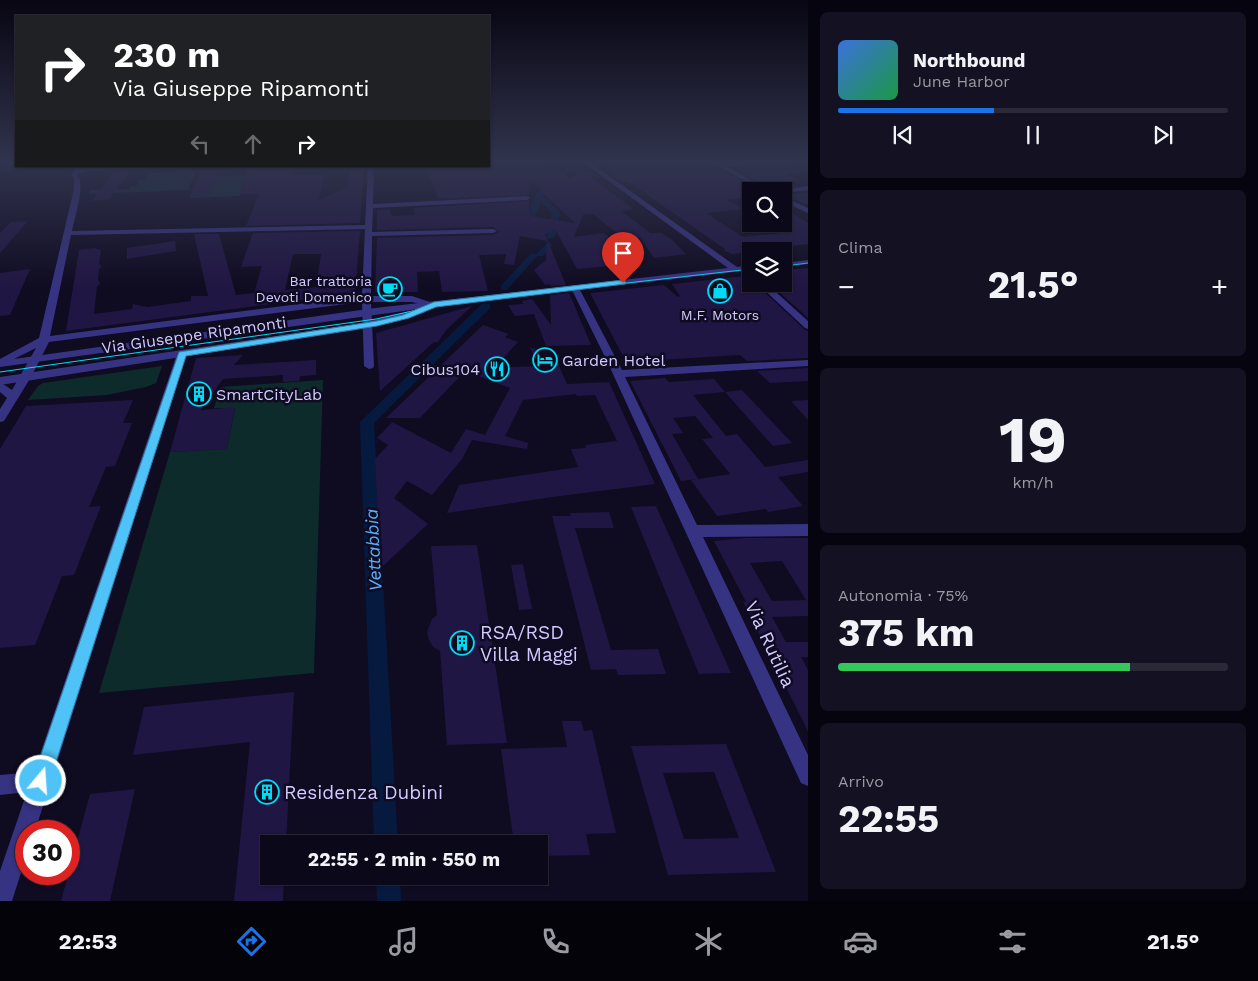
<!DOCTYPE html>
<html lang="it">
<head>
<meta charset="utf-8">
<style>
	:root { --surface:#0b0819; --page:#141122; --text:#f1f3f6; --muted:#9a9aa2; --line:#2b2938; --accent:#1a73e8 }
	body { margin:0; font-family:"Work Sans",sans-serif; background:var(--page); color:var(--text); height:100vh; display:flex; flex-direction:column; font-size:19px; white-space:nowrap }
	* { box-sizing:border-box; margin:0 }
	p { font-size:16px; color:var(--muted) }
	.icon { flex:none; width:28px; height:28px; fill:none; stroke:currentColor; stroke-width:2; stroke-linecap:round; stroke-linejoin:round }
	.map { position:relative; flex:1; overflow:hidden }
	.sheet { display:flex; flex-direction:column; gap:12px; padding:12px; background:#06040e; width:450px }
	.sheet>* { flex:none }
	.banner { position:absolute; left:15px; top:15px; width:475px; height:152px; border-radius:0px; box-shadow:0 1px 4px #0004,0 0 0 1px var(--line); background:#202124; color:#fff; overflow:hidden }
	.buttons { position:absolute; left:742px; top:182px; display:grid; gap:10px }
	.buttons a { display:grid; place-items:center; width:50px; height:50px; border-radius:0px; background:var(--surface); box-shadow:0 1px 4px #0004,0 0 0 1px var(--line); font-size:25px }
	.speed { position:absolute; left:15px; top:820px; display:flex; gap:10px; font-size:25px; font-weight:700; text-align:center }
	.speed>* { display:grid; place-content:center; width:65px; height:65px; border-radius:50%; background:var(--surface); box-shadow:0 1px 4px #0004,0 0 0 1px var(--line); line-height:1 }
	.speed .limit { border:8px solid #d22; background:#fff; color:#111 }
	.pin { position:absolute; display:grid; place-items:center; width:42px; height:42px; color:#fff; margin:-51px -21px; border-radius:50% 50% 50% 0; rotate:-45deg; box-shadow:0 0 5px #0007 }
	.pin .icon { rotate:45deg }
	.me { position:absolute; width:55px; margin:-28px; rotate:18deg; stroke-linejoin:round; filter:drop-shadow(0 0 4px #0008) }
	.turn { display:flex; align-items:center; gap:18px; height:105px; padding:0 15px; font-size:22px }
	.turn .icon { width:65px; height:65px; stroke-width:2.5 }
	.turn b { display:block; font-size:35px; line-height:42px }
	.lanes { display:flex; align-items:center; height:48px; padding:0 15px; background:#0003; justify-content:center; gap:25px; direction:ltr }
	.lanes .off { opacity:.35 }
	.big { font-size:38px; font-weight:700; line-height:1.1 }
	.sheet .widget { flex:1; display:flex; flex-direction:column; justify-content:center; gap:8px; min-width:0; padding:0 18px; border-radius:8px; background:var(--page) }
	.sheet .dial { align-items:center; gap:0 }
	.dial b { font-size:65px; line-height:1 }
	.song { display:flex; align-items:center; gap:15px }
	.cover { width:60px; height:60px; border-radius:8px; background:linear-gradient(135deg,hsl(220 70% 55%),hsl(140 70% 35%)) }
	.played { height:5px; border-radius:2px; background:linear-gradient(90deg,var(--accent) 40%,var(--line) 40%) }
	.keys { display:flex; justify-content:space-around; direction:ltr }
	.heat { display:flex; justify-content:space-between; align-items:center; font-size:28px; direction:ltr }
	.charge { height:8px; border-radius:4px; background:linear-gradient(90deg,#34c759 75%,var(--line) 0) }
	.trip { position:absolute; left:260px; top:835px; width:288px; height:50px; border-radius:0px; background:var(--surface); box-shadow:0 1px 4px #0004,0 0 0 1px var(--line); font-weight:700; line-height:50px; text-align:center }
	.dock { display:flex; height:80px; justify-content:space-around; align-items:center; background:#04030a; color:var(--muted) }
	.dock .icon { width:35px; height:35px }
	.dock .active { color:var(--accent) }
	.dock b { font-size:22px; color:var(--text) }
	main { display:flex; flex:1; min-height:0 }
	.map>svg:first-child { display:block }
</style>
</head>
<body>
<main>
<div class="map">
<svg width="808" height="901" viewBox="0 0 808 901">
	<rect width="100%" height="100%" fill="#0f0b21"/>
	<g fill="#0e2b2b">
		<polygon points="196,171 188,190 89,194 90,190 129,189 131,186 136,186 140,180 145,179 149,173"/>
		<polygon points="245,175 240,196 190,198 190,196 208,195 215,177"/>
		<polygon points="162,366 156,383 146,387 107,395 28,400 38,386 43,383"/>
		<polygon points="323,380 314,673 99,693 170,452 227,449 235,408 214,408 220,387"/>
	</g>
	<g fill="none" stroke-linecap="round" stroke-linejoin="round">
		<g fill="#061a3f" fill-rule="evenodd">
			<polygon points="571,165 576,166 543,196 560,213 555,237 548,239 547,237 552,213 541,202 532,224 525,222 536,194"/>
			<polygon points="549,242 553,245 543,256 537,256 507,290 501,290 501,286 530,254 536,254"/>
			<polygon points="486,303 490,304 490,308 374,423 398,844 374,844 360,422 482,304"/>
			<polygon points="376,876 400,876 401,901 377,901"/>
		</g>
	</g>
	<g fill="#201643" fill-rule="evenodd">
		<polygon points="489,163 540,163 544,169 560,168 570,179 579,172 592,171 600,177 588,175 634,209 622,211 650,233 661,233 671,239 686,254 654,258 639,237 624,239 593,214 583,215 574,237 604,233 638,263 577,269 555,229 545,234 566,285 550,286 550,284 545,285 534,270 546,260 547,241 520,236 514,265 504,264 506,254 479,255 488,291 442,292 439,271 417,272 418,292 375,292 377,238 493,235 499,232 493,227 377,230 377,210 390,209 392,216 415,215 413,208 529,201 529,216 575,223 530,181 529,195 438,199 426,166 489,166"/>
		<polygon points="601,163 710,163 760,191 751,191 751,197 727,200 743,209 706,213 743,237 792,232 784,226 784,208 808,223 808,244 763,249 766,251 732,254 725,251 725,249 632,184 620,181 604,170 609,169"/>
		<polygon points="755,163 786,163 804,171 787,175 800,181 788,182 796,186 773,191 734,168"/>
		<polygon points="349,166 364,166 360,223 246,226 259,194 240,194 247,169 292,167 291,175 324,175 319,200 345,188 348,185"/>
		<polygon points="217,170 208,195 190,196 201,171"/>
		<polygon points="130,171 109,199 92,201 114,172"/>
		<polygon points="808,192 808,204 804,204 784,195"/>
		<polygon points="28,221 0,253 0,233 11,222"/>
		<path d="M360 231 355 293 66 331 79 250 94 248 101 250 99 263 102 267 99 269 98 279 100 284 97 286 94 314 132 309 133 304 147 307 191 301V296H208L194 234H219L236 295 254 293 262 266 241 267 253 233ZM293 254H321L316 287 285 290Z"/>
		<polygon points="175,241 176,251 127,259 127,248"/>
		<polygon points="808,268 808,318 770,284 784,284 784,270"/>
		<polygon points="30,269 10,315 0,316 0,273"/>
		<polygon points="746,276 751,280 751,284 756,284 804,329 808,331 808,358 747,361 740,355 626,362 590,293 664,285 678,297 680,296 672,284"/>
		<polygon points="569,293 591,345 546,346 534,314 515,316 508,305 523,304 522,301 532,299 551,325 550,295"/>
		<polygon points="472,306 446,330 438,342 434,342 380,391 376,333"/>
		<polygon points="483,325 509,334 505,337 518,342 494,368 538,366 530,347 555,357 567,384 609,382 655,484 552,497 447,513 459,485 578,467 571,449 586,448 585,445 617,441 595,395 577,396 576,394 523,400 505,436 528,443 527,449 472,440 462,459 432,495 407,481 394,498 428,524 381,568 375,459 388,445 377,438 392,422 451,453 466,429 485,435 510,388 465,371 420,418 386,418"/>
		<polygon points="243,355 234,365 316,360 316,375 300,376 299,381 283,382 283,375 223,379 201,410 235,407 227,449 170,452 196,358"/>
		<polygon points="808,368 808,381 770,383 757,371"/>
		<path d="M665 378 669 382 714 379 725 392 693 395 726 436 737 434 765 467 808 460V472L778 477 803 506 768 512 766 509 717 516 691 480 696 479 681 481 630 381ZM695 416 713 438 702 439 730 474 698 479 672 434 683 433 673 418Z"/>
		<polygon points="742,390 792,443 773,446 725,392"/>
		<polygon points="133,400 123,423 132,423 115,466 106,467 89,507 101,506 74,575 62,576 35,645 0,648 0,449 26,406"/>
		<polygon points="808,400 808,420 791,401"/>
		<polygon points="656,506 731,673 699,674 631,507"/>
		<polygon points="609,512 614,528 575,528 611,650 658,649 666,674 618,675 616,669 591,670 552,516 571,516 570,513"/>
		<path d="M746 538H808V616L772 617 786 642H808V657H801L808 670V731L743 602H746L714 541ZM782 561 806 600 772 601 750 563Z"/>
		<polygon points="477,545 507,743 447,745 440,651 433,647 429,640 427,632 432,619 437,615 431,546"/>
		<polygon points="523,564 532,609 519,610 511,565"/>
		<polygon points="294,692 286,844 269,844 269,876 284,876 283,901 234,901 250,742 133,755 144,707"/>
		<polygon points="562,721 581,721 584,731 592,730 616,833 586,834 590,855 539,856 539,844 514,844 501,749 567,747"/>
		<path d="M726 744 776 872 668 875 631 746ZM714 772 739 838 684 839 663 773Z"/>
		<polygon points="135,789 110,901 61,901 90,794"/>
	</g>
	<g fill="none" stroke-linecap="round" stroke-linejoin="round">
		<g fill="#373383" fill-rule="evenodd">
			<polygon points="712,163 753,163 728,167 771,191 763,191"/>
			<path d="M76 166H82L80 169 88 167 213 166 88 171 78 174C85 188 75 215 72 231L365 225 368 166H374L373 204 527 196 530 198 527 200 373 208 372 232 493 229 497 231 493 233 372 236 371 296H412L439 305 434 308 412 302H371L374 366 373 368 369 369 364 366 362 302 49 342 31 377 4 421 0 422V409L7 398 0 392V382L12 390 36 348 0 366V359L39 338 74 189V178L71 175ZM365 229 362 296 50 336 71 235Z"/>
			<polygon points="808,186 808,190 784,193 777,191"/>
			<polygon points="784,197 808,208 808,213 784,202"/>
			<polygon points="743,267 749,267 751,269 751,277 743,271"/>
			<polygon points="758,284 767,284 808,321 808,329 805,328"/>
			<polygon points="575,285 579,288 622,370 808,360 808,366 625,377 697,525 808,524 808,536 703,537 808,755 808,786 801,783 607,361 571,288"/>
			<polygon points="182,351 187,354 51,781 35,831 26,831 26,857 12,901 0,901 0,871 27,792 0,795 0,775 34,772 177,354"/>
		</g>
		<g fill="#373383" fill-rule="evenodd">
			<polygon points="584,163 591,163 737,267 751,265 751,270 422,308 426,311 424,313 357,330 0,385 0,377 357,324 418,309 0,367 0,361 375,308 728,268"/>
			<polygon points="808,260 808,264 784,267 784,263"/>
		</g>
		<g stroke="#00dbf6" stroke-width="1">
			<polyline points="784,266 808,263"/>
			<polyline points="0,372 376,319 449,303 751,269"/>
		</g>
	</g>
	<linearGradient id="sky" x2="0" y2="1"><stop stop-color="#080612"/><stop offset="0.56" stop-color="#31344e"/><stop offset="1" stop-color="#31344e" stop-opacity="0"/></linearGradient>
	<rect width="808" height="289" fill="url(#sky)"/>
	<polygon fill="#4fc3f7" stroke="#337fa1" points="623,280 627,283 625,284 436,307 409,318 377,326 186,356 50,781 47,788 41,790 34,788 32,781 179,352 377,321 403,315 434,302"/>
	<defs>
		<g id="cafe-ring" transform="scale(1.25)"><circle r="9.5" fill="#0f0b21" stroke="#00dbf6" stroke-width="1.5"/><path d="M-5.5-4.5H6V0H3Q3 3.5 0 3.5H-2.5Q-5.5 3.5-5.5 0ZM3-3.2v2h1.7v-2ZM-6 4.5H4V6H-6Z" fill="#00dbf6"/></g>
		<g id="shop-ring" transform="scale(1.25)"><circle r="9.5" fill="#0f0b21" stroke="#00dbf6" stroke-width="1.5"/><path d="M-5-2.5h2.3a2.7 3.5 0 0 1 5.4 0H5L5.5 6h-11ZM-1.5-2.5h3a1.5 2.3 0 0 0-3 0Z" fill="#00dbf6"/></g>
		<g id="hotel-ring" transform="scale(1.25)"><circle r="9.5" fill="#0f0b21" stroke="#00dbf6" stroke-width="1.5"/><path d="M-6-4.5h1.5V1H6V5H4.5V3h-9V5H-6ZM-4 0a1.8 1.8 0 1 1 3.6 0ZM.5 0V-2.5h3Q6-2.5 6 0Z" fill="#00dbf6"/></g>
		<g id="restaurant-ring" transform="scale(1.25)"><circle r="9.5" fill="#0f0b21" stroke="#00dbf6" stroke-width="1.5"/><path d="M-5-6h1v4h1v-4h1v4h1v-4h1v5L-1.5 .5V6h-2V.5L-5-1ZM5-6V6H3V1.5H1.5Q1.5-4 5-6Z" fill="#00dbf6"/></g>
		<g id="building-ring" transform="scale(1.25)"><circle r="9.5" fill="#0f0b21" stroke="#00dbf6" stroke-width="1.5"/><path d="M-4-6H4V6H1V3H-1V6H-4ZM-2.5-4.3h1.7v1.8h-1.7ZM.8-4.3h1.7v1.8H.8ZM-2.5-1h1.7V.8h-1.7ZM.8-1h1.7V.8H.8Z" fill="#00dbf6"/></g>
	</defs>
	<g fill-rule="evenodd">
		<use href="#cafe-ring" x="390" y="289"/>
		<use href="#shop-ring" x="720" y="291"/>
		<use href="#hotel-ring" x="545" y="360"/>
		<use href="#restaurant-ring" x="497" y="369"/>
		<use href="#building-ring" x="199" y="394"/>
		<use href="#building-ring" x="462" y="643"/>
		<use href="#building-ring" x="267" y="792"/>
	</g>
	<g text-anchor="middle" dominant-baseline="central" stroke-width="5" stroke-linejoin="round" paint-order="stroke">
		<g font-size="14" fill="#d2cbff" stroke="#0f0b21" text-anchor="end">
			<text x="372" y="281">Bar trattoria<tspan x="372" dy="16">Devoti Domenico</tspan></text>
			<text x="720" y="315" text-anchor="middle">M.F. Motors</text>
		</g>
		<g font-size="16" fill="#d2cbff" stroke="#0f0b21">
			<text transform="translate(194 335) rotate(-8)">Via Giuseppe Ripamonti</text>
		</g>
		<g font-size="16" fill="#d2cbff" stroke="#0f0b21" text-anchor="start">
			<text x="562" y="360">Garden Hotel</text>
			<text x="480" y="369" text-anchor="end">Cibus104</text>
			<text x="216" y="394">SmartCityLab</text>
		</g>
		<g font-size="18" font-style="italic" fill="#59b0ff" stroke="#0f0b21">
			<text transform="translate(373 550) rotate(-93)">Vettabbia</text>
		</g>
		<g font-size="19" fill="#d2cbff" stroke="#0f0b21" text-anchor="start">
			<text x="480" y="632">RSA/RSD<tspan x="480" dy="22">Villa Maggi</tspan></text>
			<text x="284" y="792">Residenza Dubini</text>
		</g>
		<g font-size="19" fill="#d2cbff" stroke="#0f0b21">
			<text transform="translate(770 644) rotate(65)">Via Rutilia</text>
		</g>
	</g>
</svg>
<div class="buttons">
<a><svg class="icon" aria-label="search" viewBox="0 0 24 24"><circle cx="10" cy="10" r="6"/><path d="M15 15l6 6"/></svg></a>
<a><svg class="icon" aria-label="layers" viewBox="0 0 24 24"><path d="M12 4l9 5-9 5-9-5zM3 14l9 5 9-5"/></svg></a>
</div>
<div class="speed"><div class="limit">30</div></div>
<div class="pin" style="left:623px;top:283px;background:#d93025"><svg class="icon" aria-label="arrive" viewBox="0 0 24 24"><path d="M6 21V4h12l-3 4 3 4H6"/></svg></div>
<svg class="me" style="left:41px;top:781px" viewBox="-20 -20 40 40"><circle r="17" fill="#4fc3f7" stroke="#fff" stroke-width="3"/><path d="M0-11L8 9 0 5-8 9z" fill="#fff"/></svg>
<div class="trip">22:55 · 2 min · 550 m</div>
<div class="banner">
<div class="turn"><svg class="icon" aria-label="right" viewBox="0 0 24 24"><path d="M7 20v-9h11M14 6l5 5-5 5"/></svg><div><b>230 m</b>Via Giuseppe Ripamonti</div></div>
<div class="lanes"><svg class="icon off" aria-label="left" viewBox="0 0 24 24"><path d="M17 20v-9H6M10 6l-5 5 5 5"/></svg><svg class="icon off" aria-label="ahead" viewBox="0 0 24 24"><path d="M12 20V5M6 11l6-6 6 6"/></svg><svg class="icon" aria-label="right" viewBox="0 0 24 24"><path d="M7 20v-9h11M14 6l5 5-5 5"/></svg></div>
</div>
</div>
<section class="sheet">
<div class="widget">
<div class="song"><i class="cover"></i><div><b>Northbound</b><p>June Harbor</p></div></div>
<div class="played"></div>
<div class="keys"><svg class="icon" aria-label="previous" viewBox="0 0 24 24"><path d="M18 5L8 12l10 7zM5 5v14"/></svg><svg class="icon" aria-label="pause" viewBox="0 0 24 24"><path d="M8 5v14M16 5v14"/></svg><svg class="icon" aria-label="next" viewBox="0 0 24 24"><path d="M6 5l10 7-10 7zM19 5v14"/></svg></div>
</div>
<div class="widget"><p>Clima</p>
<div class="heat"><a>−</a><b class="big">21.5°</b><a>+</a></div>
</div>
<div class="widget dial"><b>19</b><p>km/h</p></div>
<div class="widget"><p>Autonomia · 75%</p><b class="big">375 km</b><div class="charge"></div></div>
<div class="widget"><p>Arrivo</p><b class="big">22:55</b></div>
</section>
</main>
<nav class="dock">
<b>22:53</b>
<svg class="icon active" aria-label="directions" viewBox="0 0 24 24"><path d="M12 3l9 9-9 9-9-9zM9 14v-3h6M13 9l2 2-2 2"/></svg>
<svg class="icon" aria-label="music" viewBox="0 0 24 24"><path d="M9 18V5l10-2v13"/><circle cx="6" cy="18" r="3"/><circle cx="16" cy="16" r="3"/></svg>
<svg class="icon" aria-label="phone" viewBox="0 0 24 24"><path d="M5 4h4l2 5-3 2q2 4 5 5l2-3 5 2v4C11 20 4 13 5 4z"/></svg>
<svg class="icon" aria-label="climate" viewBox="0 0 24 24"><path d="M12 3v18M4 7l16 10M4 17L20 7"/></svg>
<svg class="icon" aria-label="car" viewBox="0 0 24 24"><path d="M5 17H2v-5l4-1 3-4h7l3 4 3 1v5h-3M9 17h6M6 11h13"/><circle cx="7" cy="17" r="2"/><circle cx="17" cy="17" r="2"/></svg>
<svg class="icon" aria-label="filters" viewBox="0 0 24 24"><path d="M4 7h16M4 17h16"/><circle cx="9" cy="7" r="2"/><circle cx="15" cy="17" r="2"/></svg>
<b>21.5°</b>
</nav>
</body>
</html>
